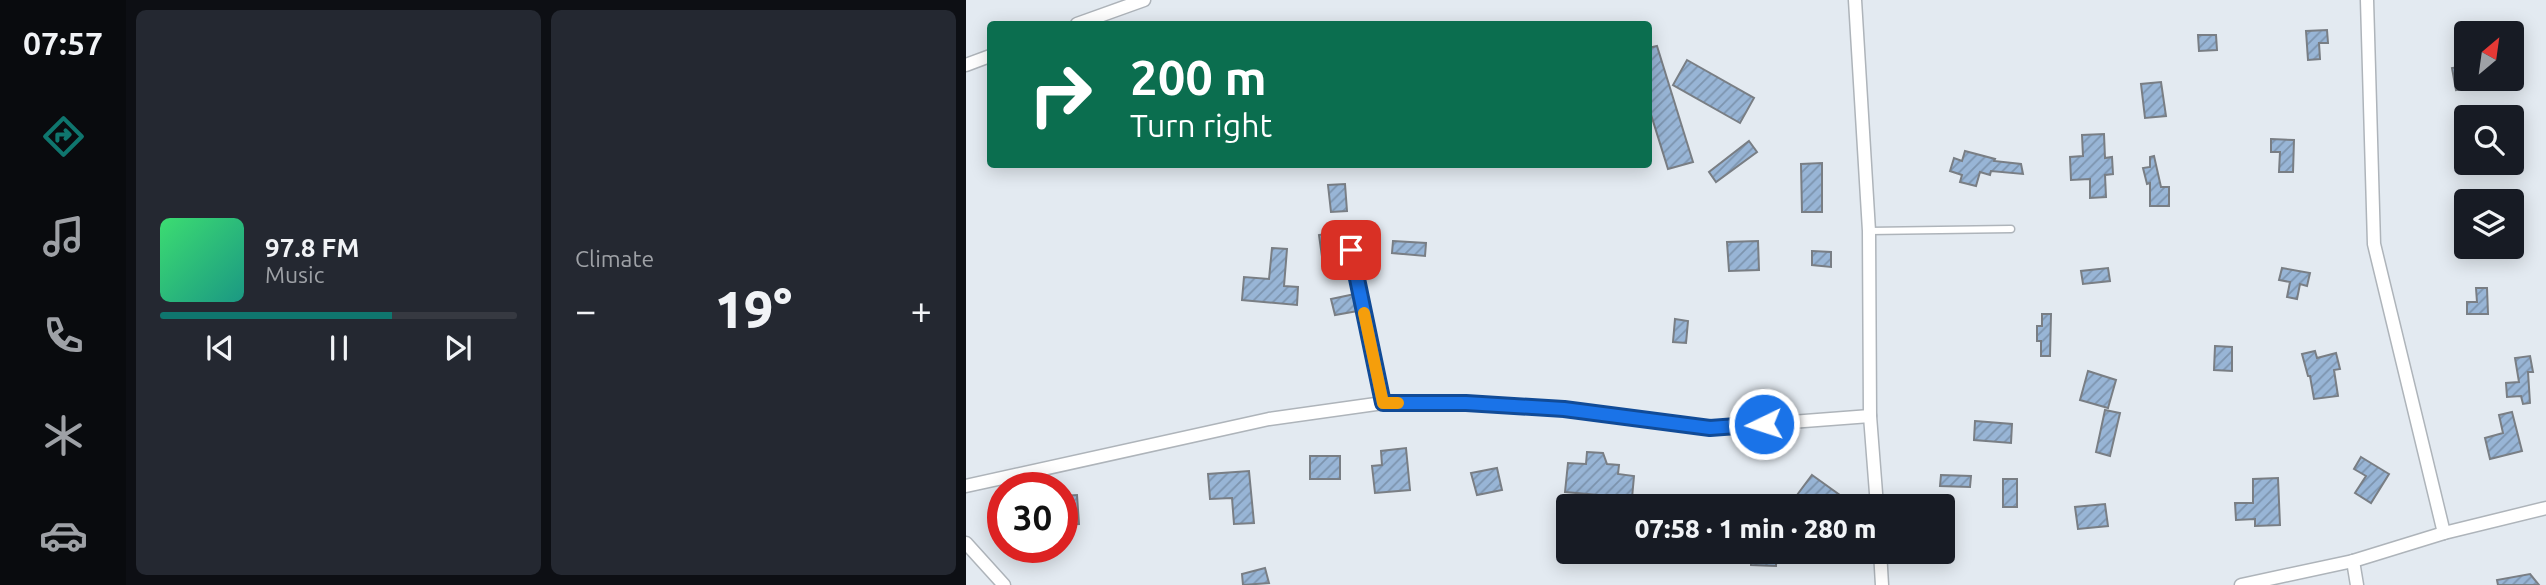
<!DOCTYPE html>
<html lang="en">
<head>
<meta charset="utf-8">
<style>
	:root { --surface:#171b24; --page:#242831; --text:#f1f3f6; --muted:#9ea1a6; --line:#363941; --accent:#0f766e }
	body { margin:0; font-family:Ubuntu,sans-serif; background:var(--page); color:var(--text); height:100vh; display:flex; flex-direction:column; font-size:26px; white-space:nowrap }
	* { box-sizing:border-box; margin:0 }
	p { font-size:23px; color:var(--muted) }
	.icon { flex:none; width:38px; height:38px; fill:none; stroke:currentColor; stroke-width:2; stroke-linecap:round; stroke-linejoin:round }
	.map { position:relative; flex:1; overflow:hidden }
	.side { display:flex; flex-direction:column; gap:10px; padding:10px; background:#0d0f14; width:840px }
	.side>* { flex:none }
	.hud { position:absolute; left:21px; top:21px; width:665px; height:147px; border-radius:7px; box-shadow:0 4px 18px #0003; background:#0b6e4f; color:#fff; overflow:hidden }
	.needle { width:46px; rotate:29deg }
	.fabs { position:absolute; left:1488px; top:21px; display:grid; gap:14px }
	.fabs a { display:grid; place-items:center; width:70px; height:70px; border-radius:7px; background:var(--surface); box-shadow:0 4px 18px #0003; font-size:35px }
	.speed { position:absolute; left:21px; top:472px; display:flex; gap:14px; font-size:35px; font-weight:700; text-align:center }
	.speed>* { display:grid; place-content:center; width:91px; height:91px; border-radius:50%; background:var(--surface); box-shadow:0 4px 18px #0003; line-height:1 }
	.speed .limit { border:10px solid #d22; background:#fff; color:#111 }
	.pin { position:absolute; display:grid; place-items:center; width:60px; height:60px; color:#fff; margin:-30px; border-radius:14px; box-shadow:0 4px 10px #0006 }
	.me { position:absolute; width:77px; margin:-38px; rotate:266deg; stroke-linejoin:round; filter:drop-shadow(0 0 5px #0008) }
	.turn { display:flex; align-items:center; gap:24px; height:147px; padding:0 28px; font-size:32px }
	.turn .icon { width:91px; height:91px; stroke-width:2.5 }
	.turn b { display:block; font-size:49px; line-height:60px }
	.big { font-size:52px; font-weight:800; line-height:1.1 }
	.side .widget { flex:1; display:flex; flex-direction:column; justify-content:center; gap:10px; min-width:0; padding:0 24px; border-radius:10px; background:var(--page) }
	.song { display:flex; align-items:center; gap:21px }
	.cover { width:84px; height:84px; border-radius:10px; background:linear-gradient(135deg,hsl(140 70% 55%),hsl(170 70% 35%)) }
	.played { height:7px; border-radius:4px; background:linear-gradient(90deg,var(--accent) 65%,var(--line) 65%) }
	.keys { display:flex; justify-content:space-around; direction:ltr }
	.heat { display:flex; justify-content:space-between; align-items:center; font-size:38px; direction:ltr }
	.side .tiles { flex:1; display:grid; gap:10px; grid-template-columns:repeat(2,1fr) }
	.trip { position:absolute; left:590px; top:494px; width:399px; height:70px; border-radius:7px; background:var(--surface); box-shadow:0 4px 18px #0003; font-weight:800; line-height:70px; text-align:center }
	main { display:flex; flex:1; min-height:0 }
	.tabs { display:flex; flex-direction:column; width:126px; justify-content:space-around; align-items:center; background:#090b0e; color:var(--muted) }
	.tabs .icon { width:49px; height:49px }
	.tabs .on { color:var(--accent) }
	.tabs b { font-size:32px; color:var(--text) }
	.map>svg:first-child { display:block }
</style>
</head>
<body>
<main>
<nav class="tabs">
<b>07:57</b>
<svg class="icon on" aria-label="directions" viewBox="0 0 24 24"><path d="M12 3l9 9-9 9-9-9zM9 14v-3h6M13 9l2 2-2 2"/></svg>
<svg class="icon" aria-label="music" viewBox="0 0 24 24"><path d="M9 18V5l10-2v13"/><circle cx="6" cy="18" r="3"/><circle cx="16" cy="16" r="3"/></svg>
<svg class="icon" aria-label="phone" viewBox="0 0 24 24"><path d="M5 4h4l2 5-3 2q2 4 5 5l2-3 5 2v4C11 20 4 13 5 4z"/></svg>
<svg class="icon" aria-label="climate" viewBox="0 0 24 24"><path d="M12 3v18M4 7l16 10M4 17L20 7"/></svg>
<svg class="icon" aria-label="car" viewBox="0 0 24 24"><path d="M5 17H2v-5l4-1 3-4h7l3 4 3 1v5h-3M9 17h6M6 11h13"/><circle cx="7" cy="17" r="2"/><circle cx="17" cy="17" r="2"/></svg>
</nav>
<section class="side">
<div class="tiles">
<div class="widget">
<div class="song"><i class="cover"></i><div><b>97.8 FM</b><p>Music</p></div></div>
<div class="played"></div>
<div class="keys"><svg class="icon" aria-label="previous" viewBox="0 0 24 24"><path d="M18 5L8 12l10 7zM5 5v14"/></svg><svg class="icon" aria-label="pause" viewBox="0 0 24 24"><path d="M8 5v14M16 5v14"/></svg><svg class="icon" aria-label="next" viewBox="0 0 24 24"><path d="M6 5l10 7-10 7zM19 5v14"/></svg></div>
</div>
<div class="widget"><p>Climate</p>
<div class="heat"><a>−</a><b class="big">19°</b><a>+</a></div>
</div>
</div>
</section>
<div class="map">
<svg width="1580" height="585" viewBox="0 0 1580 585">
	<defs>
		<pattern id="building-hatch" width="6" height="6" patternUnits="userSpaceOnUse" patternTransform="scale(1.75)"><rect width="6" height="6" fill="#98b5d6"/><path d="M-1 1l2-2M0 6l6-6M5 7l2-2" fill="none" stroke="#7d94ae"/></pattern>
	</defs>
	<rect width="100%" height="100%" fill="#e3eaf1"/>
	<g fill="url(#building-hatch)" stroke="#797e84" stroke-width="2">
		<polygon points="1361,30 1362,43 1353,43 1354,59 1342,60 1340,31"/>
		<polygon points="1232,35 1250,35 1251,50 1233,51"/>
		<polygon points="691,46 727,162 702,169 682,105 682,48"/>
		<polygon points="721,60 788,98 774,123 707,85"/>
		<polygon points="1500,66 1500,79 1527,79 1527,89 1511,89 1511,87 1490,90 1486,68"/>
		<polygon points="1195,82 1200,116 1179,118 1175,84"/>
		<polygon points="1138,134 1139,158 1146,157 1147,174 1139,175 1140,197 1124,198 1124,179 1105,180 1104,157 1117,156 1116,135"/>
		<polygon points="1305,139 1328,140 1327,172 1313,172 1314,152 1305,152"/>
		<polygon points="783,141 791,152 750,182 743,172"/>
		<polygon points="999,151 1029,159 1028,161 1055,164 1057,174 1025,171 1024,175 1014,172 1010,186 994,182 996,175 984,171 988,158 996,161"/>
		<polygon points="1188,156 1195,187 1203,187 1203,206 1184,206 1184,183 1181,184 1177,168 1184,167 1184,157"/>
		<polygon points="856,163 856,212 836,212 835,164"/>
		<polygon points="379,184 381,211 365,212 362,185"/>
		<polygon points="371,232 375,251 379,250 383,269 376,271 376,274 365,276 363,270 358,271 353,235"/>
		<polygon points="427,241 460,243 459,256 426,253"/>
		<polygon points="792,241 793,270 763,271 761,242"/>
		<polygon points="306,248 321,249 318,286 332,287 331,305 276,300 278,277 303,279"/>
		<polygon points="846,251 865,252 865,267 846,265"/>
		<polygon points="1142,268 1144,281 1117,284 1115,271"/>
		<polygon points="1316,268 1344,273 1341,286 1334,284 1331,299 1321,297 1324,282 1313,280"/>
		<polygon points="1510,288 1521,288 1522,314 1501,314 1501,302 1511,302"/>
		<polygon points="389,294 392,311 369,315 365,299"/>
		<polygon points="1076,314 1085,314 1084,356 1075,356 1075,341 1071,341 1071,326 1076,326"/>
		<polygon points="709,319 722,321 720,343 707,342"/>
		<polygon points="1249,346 1266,347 1266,371 1248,370"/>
		<polygon points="1349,351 1351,358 1370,353 1374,369 1368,370 1372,396 1348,399 1344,376 1342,376 1336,354"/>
		<polygon points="1564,356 1567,372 1562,372 1564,403 1557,404 1555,396 1541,397 1540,383 1553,382 1549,358"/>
		<polygon points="1122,371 1150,380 1142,408 1114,400"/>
		<polygon points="1139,410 1154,413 1144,456 1130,452"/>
		<polygon points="1546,412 1556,451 1524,459 1519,438 1537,433 1533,415"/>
		<polygon points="1009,421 1046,424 1045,443 1008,440"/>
		<polygon points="440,448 444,490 409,493 406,466 416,465 415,451"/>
		<polygon points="621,452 637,453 641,464 653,465 652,474 668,476 666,498 599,492 602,463 620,464"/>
		<rect x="344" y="456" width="30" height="23"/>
		<polygon points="1395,457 1423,474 1405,503 1389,493 1400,476 1388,469"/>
		<polygon points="531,468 536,490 511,495 505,473"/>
		<polygon points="283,471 288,523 268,524 266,498 244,499 242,474"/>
		<polygon points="846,475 878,498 872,506 845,506 831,495"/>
		<polygon points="975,475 1005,476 1004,487 974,486"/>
		<polygon points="1312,478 1314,525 1289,526 1289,519 1270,520 1269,503 1287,503 1287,479"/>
		<rect x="1037" y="479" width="14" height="28"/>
		<polygon points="111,495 113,524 96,525 96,496"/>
		<polygon points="1139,504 1142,526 1112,529 1109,507"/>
		<polygon points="785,551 811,551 810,566 785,565"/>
		<polygon points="299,568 303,583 277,585 276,574"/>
		<polygon points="1564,574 1573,585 1532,585 1531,580"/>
	</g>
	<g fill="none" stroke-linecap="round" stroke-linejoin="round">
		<g stroke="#aeb4ba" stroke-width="9">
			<g id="service">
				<polyline points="380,225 417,403"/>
				<polyline points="903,231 1045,229"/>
			</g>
		</g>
		<g stroke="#aeb4ba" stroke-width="15">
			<g id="minor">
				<polyline points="889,0 903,231 904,416 911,506"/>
				<polyline points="1401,0 1408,244 1478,533"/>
				<polyline points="111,24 178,0"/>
				<polyline points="0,65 24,56"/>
				<polyline points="0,486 303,419 417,403 500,403 598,409 745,428 904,416"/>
				<polyline points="0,543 38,585"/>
				<polyline points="914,551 916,585"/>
				<polyline points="1387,561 1391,585"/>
				<polyline points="1275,585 1387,561 1478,533 1580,508"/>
			</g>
		</g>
		<use href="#service" stroke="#fff" stroke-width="6"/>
		<use href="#minor" stroke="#fff" stroke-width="12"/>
	</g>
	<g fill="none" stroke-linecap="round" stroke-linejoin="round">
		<g stroke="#114b97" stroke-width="18">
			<polyline id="route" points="385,250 417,403 500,403 598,409 744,428 798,424"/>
		</g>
		<use href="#route" stroke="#1a73e8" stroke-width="12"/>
		<polyline stroke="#f59e0b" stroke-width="12" points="398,313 417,403 432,403"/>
	</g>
</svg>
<div class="fabs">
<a><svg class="needle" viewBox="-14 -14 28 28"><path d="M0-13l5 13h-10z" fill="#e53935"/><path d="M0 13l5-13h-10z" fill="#9ea1a6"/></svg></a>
<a><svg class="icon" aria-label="search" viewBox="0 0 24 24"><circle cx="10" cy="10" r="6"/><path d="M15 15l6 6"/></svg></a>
<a><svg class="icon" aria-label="layers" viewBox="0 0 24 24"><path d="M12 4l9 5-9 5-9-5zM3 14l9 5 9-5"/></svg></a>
</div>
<div class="speed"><div class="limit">30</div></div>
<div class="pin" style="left:385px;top:250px;background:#d93025"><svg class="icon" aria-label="arrive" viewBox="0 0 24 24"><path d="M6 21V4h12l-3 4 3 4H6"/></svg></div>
<svg class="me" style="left:798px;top:424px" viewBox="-20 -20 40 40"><circle r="17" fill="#1a73e8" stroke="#fff" stroke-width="3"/><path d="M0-11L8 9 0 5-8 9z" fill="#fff"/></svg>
<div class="trip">07:58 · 1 min · 280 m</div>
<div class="hud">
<div class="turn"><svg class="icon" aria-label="right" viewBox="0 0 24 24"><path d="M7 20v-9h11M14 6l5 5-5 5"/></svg><div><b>200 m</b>Turn right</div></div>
</div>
</div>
</main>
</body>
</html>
